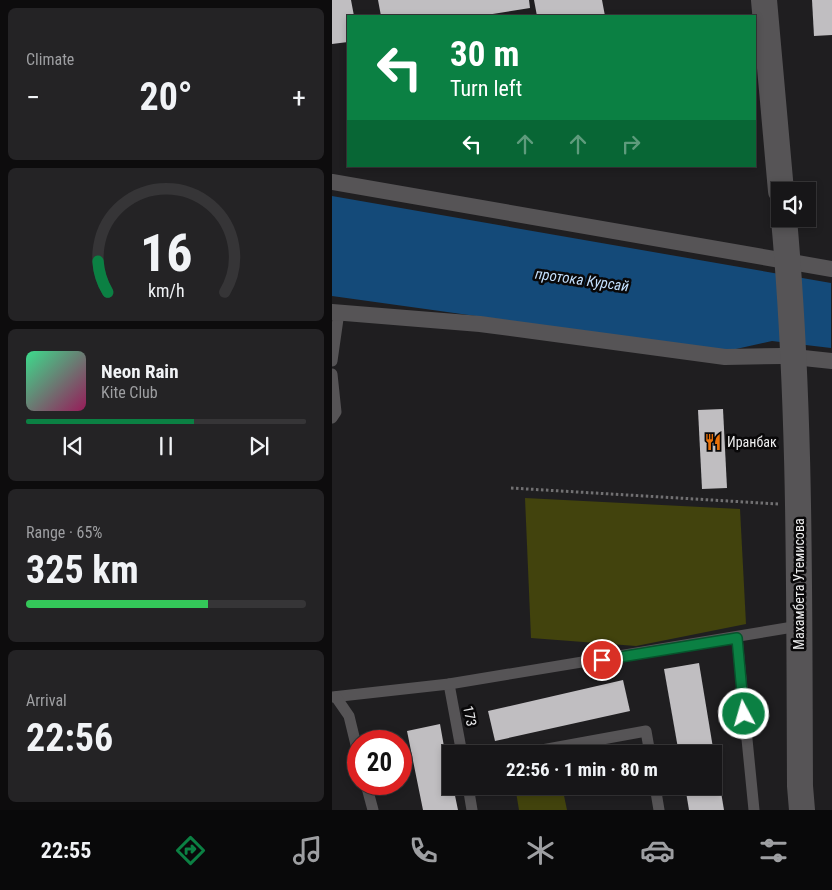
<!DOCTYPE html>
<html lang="en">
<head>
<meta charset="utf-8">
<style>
	:root { --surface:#171618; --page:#242325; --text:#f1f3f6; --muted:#9e9fa2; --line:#363537; --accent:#0b8043 }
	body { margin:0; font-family:"Roboto Condensed",sans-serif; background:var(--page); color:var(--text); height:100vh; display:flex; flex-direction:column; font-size:19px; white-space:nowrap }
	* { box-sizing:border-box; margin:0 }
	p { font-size:16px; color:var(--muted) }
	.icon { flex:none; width:28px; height:28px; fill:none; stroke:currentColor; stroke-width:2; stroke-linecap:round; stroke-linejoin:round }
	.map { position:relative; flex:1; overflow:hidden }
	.sheet { display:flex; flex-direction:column; gap:8px; padding:8px; background:#0d0c0d; width:332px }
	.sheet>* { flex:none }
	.banner { position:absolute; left:15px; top:15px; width:409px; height:152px; border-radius:0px; box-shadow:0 2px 8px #0003,0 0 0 1px var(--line); background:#0b8043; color:#fff; overflow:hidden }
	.fabs { position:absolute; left:439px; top:182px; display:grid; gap:10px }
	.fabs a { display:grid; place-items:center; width:45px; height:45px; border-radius:0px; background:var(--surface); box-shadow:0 2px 8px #0003,0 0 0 1px var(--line); font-size:25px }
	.speed { position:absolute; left:15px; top:730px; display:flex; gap:10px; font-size:25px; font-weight:700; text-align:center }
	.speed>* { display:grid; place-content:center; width:65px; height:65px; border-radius:50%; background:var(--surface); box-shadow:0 2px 8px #0003,0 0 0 1px var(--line); line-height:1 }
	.speed .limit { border:8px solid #d22; background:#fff; color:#111 }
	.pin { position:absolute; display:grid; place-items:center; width:42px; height:42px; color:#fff; margin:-21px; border:2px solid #fff; border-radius:50%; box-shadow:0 1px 5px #0007 }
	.me { position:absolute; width:55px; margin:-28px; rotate:354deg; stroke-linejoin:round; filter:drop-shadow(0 0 4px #0008) }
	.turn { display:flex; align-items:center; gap:18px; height:105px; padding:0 20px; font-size:22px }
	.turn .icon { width:65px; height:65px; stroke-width:2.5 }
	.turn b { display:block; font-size:35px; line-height:42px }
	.lanes { display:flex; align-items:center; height:48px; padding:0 20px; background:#0003; justify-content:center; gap:25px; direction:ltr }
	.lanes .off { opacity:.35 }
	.big { font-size:38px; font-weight:700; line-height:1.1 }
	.sheet .card { flex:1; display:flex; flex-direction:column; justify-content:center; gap:8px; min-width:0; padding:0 18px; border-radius:8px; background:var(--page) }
	.sheet .dial { align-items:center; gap:0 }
	.dial svg { height:130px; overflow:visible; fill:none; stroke:var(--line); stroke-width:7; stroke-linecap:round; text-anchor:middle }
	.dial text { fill:var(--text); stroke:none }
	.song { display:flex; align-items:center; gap:15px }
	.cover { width:60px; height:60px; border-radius:8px; background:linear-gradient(135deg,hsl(150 70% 55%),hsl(330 70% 35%)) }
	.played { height:5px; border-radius:2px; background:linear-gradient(90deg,var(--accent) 60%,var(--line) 60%) }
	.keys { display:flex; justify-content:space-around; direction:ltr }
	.heat { display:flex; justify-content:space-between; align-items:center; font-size:28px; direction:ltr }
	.charge { height:8px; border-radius:4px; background:linear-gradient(90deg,#34c759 65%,var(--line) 0) }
	.trip { position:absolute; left:110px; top:745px; width:280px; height:50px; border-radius:0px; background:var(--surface); box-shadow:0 2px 8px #0003,0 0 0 1px var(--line); font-weight:700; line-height:50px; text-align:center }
	.tabs { display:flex; height:80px; justify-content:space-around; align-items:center; background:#09090a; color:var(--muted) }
	.tabs .icon { width:35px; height:35px }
	.tabs .active { color:var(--accent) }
	.tabs b { font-size:22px; color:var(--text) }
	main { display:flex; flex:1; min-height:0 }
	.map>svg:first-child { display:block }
</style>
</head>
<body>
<main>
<section class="sheet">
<div class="card"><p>Climate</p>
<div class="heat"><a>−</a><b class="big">20°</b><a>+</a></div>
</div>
<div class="card dial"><svg viewBox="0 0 100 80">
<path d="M14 69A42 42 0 1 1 86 69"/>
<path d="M14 69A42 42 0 0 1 8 50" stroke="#0b8043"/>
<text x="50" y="56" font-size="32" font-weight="700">16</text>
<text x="50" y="72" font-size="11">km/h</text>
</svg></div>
<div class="card">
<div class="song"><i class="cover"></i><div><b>Neon Rain</b><p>Kite Club</p></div></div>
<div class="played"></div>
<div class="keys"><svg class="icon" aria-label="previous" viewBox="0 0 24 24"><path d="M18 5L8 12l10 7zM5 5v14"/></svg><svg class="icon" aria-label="pause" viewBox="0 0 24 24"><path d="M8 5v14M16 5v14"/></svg><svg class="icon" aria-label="next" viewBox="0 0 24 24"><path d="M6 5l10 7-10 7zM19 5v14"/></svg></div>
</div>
<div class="card"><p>Range · 65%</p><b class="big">325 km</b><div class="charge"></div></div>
<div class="card"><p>Arrival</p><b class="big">22:56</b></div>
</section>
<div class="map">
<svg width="500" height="810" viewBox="0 0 500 810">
	<rect width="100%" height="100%" fill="#1f1e20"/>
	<g fill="#42430d">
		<polygon points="193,498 408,509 414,624 304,646 199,638"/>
		<polygon points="183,786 230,786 235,810 187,810"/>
	</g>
	<polygon fill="#144a79" points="0,196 499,283 499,348 440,341 395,351 0,296"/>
	<g fill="#c0bec1">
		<polygon points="0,0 19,0 22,16 16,16 16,42 0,44"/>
		<polygon points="46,0 197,0 198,8 148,16 49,16"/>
		<polygon points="202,0 270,0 273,16 205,16"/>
		<polygon points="480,0 500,0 500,35 482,36"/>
		<polygon points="391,409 395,488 370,489 366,410"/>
		<polygon points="367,663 382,754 347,754 332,669"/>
		<polygon points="291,680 298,711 163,741 156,711"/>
		<polygon points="108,724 119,786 121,786 126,810 91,810 75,731"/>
		<polygon points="353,786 388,786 392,810 357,810"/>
	</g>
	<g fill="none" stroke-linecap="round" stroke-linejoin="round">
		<polyline stroke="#717072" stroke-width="3" stroke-dasharray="2.5 2.5" stroke-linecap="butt" points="179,488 446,504"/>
		<g stroke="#565456" stroke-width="11">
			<polyline points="0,361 7,312"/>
			<polyline points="0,374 4,412 0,418"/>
			<polyline points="405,638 422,810"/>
			<polyline points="117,684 130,754"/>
			<polyline points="0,697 117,684 467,626"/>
			<polyline points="4,697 17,716 26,753"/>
			<polyline points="188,754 314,731 318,754"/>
			<polyline points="34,784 41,810"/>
			<polyline points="136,786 140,810"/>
			<polyline points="323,786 327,810"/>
		</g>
		<g stroke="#565456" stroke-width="16">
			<polyline points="0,182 500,269"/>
			<polyline points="0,312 148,324 393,357 450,356"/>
			<polyline points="462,357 500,361"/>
		</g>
		<g stroke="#565456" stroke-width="26">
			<polyline points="432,0 449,191"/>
			<path d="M452 219C469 408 467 597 468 786L470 810"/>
		</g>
	</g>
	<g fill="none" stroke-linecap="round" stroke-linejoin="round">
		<g stroke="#07532c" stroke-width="12">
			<polyline id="route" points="270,660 405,638 412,714"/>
		</g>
		<use href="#route" stroke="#0b8043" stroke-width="9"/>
	</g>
	<defs>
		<g id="restaurant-bare" transform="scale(1.35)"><path d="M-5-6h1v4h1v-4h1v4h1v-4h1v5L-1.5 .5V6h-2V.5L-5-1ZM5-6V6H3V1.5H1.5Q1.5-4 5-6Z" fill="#e8710a" stroke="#090809" stroke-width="2.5" paint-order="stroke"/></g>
	</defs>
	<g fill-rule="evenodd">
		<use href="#restaurant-bare" x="381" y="442"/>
	</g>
	<g text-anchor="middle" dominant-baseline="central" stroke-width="5" stroke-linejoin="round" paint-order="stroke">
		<g font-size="14" fill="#eeeeef" stroke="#090809" text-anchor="start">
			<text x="395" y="442">Иранбак</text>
		</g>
		<g font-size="14" fill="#eeeeef" stroke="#090809">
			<text transform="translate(467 584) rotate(-90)">Махамбета Утемисова</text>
			<text transform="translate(138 716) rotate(79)">173</text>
		</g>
		<g font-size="15" font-style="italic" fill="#c3dffc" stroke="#090809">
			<text transform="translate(250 280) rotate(8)">протока Курсай</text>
		</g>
	</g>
</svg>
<div class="fabs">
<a><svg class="icon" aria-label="sound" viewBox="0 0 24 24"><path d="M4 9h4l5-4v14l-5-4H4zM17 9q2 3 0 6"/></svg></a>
</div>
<div class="speed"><div class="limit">20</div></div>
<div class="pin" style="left:270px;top:660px;background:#d93025"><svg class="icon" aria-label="arrive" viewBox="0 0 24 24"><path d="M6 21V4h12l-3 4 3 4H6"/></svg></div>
<svg class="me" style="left:412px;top:714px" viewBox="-20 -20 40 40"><circle r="17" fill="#0b8043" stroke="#fff" stroke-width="3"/><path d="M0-11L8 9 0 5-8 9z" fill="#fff"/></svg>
<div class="trip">22:56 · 1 min · 80 m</div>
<div class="banner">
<div class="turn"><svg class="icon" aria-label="left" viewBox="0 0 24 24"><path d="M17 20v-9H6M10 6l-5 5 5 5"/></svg><div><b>30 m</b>Turn left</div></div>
<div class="lanes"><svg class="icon" aria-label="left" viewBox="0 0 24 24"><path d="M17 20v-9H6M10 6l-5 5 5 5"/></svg><svg class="icon off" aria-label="ahead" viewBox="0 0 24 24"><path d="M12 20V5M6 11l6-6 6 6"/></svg><svg class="icon off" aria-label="ahead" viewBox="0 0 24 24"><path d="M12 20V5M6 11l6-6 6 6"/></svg><svg class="icon off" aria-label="right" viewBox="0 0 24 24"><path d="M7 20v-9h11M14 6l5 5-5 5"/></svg></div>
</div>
</div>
</main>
<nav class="tabs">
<b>22:55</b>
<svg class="icon active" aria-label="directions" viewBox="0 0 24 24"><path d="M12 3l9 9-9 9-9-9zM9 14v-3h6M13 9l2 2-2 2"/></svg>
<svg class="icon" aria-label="music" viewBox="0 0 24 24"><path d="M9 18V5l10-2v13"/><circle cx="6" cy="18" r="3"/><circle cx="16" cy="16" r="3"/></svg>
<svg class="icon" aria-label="phone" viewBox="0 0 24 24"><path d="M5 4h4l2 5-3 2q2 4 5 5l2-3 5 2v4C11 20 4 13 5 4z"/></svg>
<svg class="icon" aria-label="climate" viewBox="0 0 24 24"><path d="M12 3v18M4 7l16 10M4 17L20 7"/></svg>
<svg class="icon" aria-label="car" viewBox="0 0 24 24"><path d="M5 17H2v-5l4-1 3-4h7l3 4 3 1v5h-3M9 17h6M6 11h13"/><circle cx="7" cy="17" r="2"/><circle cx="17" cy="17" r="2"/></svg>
<svg class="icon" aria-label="filters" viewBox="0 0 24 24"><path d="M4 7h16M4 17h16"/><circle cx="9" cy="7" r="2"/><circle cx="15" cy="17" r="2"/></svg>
</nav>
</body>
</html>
